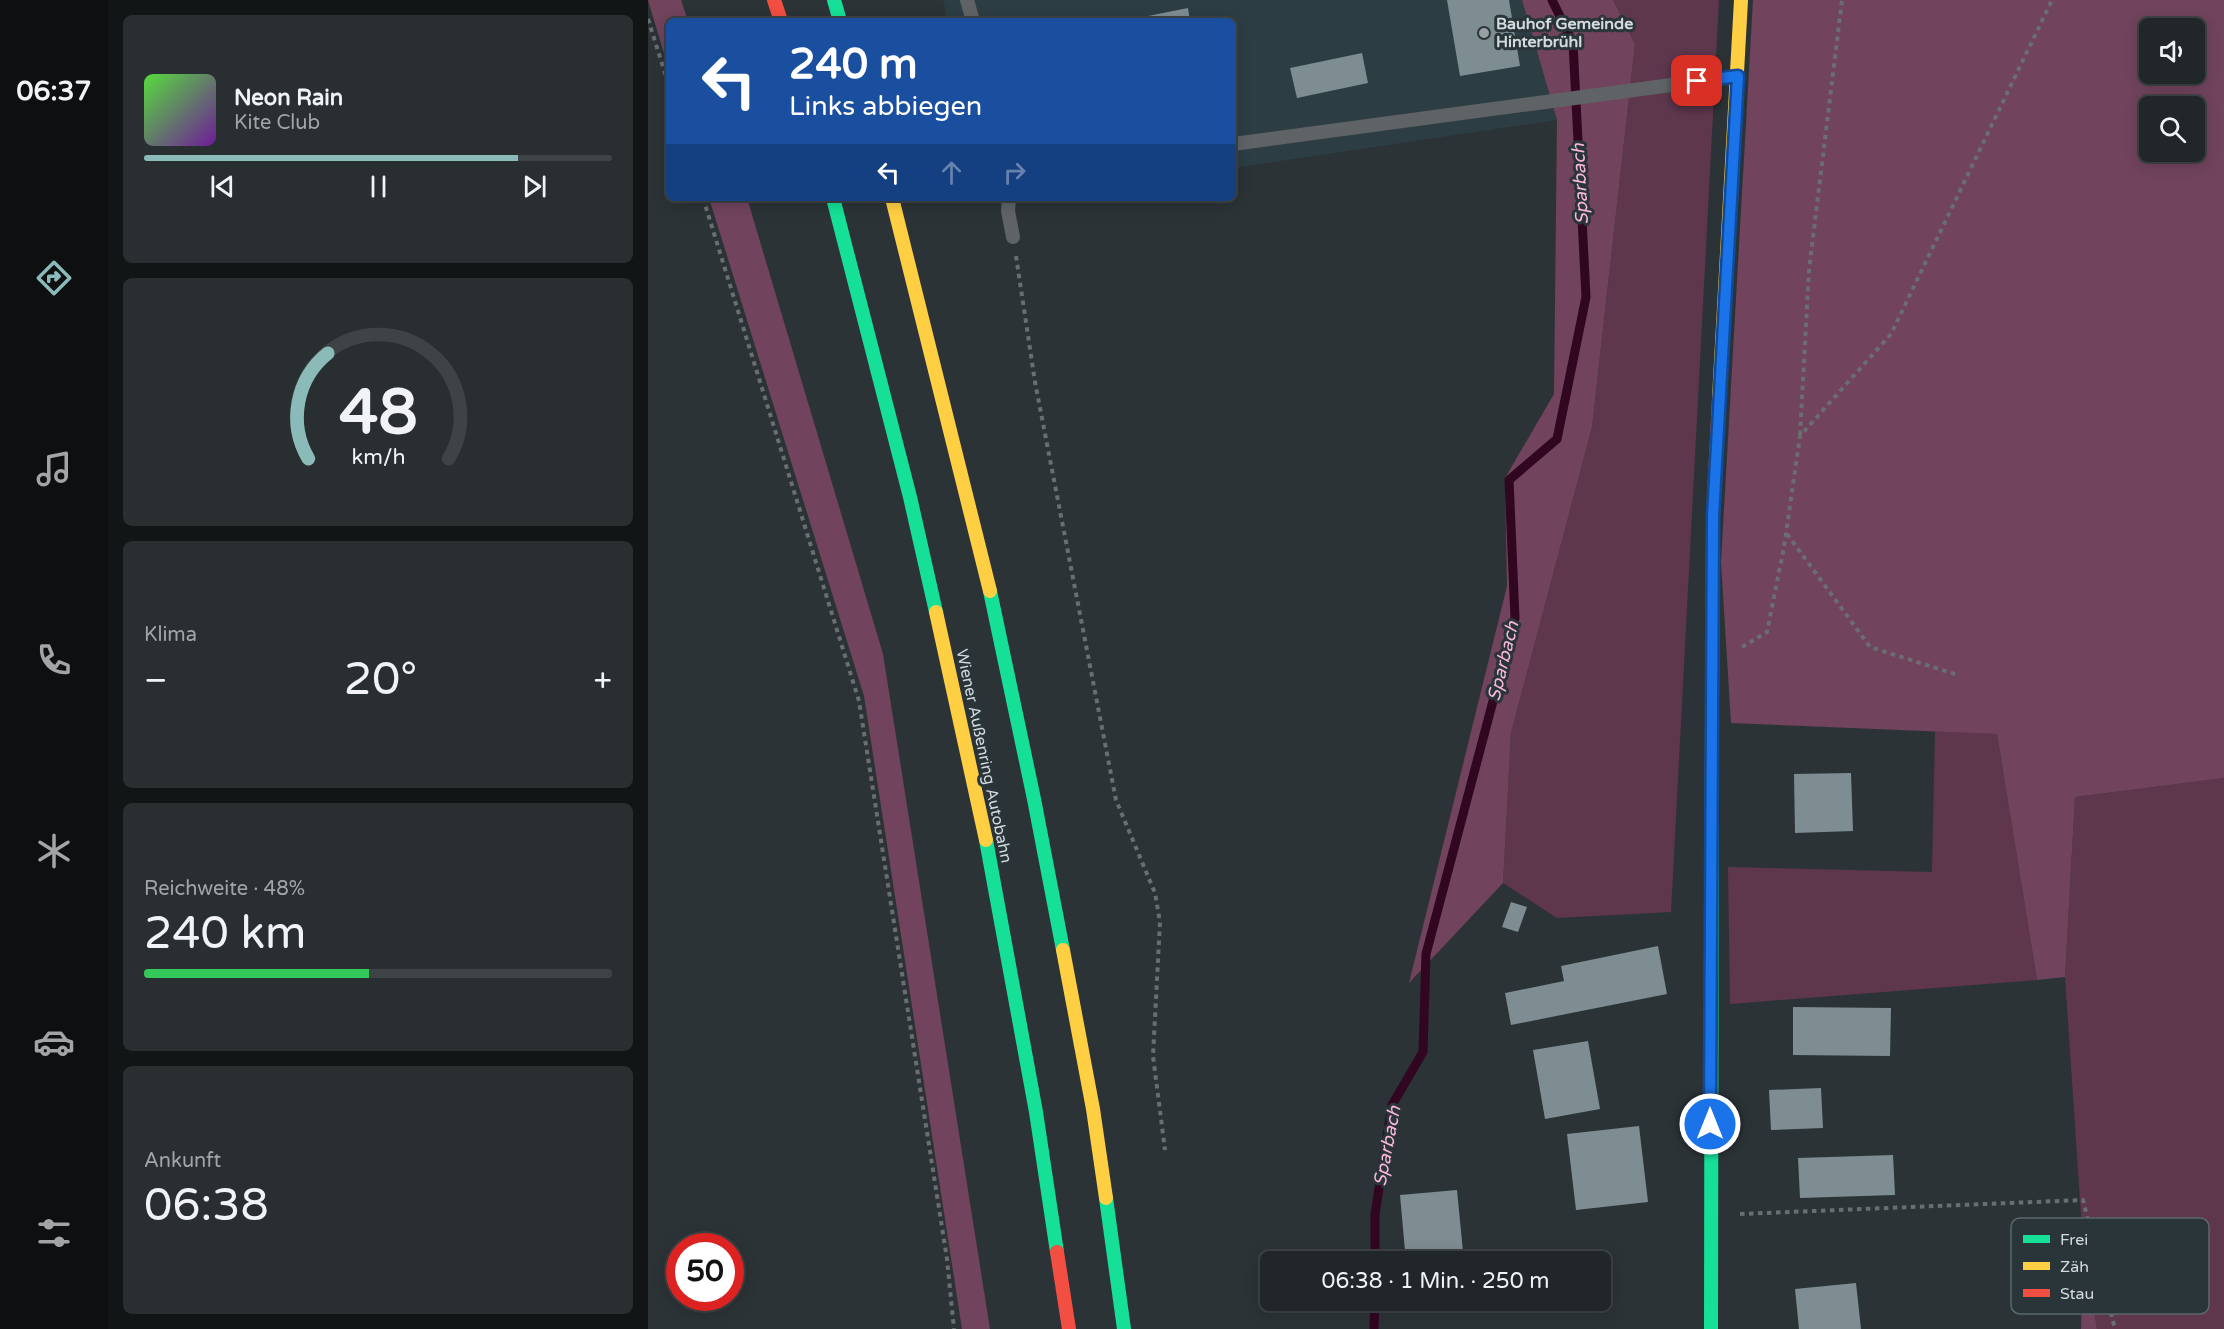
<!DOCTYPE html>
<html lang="de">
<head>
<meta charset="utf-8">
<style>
	:root { --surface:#212628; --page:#292e30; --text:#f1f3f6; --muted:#a2a5a8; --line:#3e4345; --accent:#8bbbb9 }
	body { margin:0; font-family:"Varela Round",sans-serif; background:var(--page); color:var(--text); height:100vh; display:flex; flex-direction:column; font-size:22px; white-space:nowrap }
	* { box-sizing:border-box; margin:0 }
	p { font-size:20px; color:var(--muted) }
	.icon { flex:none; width:33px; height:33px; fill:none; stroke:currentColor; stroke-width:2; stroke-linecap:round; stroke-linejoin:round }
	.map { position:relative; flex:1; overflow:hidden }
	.drawer { display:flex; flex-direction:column; gap:15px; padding:15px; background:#121516; width:540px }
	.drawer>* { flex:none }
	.guide { position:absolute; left:18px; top:18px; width:570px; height:183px; border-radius:9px; box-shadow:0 3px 15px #0003,0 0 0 2px var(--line); background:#1a4fa0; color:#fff; overflow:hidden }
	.tools { position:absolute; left:1491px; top:18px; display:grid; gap:12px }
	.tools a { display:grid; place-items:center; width:66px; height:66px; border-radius:9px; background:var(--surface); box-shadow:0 3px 15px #0003,0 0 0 2px var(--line); font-size:30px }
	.speed { position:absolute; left:18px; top:1233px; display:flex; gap:12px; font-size:30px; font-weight:700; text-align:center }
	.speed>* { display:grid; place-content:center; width:78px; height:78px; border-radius:50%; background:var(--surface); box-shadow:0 3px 15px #0003,0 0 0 2px var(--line); line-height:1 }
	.speed .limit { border:9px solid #d22; background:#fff; color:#111 }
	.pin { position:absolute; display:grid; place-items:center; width:51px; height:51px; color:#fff; margin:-26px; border-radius:12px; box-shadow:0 3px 9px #0006 }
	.me { position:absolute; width:66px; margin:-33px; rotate:0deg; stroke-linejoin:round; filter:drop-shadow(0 0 4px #0008) }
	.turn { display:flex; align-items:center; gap:21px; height:126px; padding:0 24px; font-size:27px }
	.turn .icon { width:78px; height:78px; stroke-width:2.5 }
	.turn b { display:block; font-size:42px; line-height:51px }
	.lanes { display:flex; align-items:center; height:57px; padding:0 24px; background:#0003; justify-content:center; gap:30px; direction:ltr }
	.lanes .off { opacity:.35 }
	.big { font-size:45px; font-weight:600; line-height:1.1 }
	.drawer .card { flex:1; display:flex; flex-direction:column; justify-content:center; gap:9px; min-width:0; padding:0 21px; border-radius:9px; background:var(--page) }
	.drawer .dial { align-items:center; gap:0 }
	.dial svg { height:156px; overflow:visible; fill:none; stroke:var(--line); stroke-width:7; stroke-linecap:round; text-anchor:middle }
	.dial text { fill:var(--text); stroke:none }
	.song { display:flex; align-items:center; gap:18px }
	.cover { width:72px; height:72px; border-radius:9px; background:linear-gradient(135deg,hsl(110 70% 55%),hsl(280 70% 35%)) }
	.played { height:6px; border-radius:3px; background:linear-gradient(90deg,var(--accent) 80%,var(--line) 80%) }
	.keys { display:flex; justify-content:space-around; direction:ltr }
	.heat { display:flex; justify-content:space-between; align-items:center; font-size:33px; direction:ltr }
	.charge { height:9px; border-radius:4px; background:linear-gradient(90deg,#34c759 48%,var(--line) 0) }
	.trip { position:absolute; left:612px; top:1251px; width:351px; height:60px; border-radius:9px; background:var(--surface); box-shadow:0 3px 15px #0003,0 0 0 2px var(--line); font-weight:600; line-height:60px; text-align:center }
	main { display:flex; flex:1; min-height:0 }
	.dock { display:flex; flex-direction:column; width:108px; justify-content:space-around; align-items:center; background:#0d0f10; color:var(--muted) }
	.dock .icon { width:42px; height:42px }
	.dock .on { color:var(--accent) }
	.dock b { font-size:27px; color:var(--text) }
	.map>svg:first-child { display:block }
</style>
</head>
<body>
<main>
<nav class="dock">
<b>06:37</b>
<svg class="icon on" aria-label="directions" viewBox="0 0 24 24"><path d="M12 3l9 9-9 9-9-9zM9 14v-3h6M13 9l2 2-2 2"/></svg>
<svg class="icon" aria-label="music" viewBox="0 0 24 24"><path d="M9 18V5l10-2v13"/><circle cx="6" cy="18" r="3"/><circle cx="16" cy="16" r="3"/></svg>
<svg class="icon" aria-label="phone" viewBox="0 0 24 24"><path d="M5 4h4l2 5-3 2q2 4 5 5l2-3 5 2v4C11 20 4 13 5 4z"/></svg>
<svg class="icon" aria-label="climate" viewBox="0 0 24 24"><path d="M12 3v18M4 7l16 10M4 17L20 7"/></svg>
<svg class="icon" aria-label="car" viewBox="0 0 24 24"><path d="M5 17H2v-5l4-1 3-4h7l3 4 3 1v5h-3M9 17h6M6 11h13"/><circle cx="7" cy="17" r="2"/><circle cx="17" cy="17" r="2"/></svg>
<svg class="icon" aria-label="filters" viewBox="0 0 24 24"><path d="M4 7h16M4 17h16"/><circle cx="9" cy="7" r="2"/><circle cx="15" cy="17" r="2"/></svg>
</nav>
<section class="drawer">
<div class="card">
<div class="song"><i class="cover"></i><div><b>Neon Rain</b><p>Kite Club</p></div></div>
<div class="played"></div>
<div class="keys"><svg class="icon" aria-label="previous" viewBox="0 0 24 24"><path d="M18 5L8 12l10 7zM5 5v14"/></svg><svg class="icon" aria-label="pause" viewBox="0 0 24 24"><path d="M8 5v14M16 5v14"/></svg><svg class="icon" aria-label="next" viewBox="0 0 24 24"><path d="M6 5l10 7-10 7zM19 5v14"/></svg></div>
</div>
<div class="card dial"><svg viewBox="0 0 100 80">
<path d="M14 69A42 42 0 1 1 86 69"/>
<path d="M14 69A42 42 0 0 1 24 15" stroke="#8bbbb9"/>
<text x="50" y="56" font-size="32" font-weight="700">48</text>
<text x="50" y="72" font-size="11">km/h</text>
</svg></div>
<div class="card"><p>Klima</p>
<div class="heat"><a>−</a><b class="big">20°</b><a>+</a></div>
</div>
<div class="card"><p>Reichweite · 48%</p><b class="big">240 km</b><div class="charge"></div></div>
<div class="card"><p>Ankunft</p><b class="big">06:38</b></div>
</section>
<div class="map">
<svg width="1576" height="1329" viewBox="0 0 1576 1329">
	<rect width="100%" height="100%" fill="#2c3336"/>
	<polygon fill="#2c3d44" points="295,0 874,0 909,120 585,168 585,21 300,21"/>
	<g fill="#5e374d">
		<polygon points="965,0 1071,0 1023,912 909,918 855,883 863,733 944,427 987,44"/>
		<polygon points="1287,731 1349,734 1389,980 1082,1004 1080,867 1284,872"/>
		<polygon points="1576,778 1576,1329 1449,1329 1435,1244 1417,977 1427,797"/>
	</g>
	<g fill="#71435d" fill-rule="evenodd">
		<polygon points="0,0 33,0 40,21 21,21 21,70"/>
		<polygon points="874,0 965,0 987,44 944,427 863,733 855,883 761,983 859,586 857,478 906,394 909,120"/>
		<path d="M1105 0H1576V778L1427 797 1417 977 1389 980 1349 734 1083 723 1073 562ZM1502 28H1546V74H1502ZM1502 106H1546V152H1502Z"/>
		<polygon points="61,198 99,198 235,654 342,1329 314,1329 216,696"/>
		<polygon points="1435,1244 1449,1329 1433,1329"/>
	</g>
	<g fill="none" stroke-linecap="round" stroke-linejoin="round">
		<g stroke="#300621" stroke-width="9">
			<polyline points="727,1262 727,1214 744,1105 775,1052 778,954 867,618 861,480 909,439 938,297 925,43 904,0"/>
			<polyline points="726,1329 727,1300"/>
		</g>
	</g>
	<g fill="#7e8d92">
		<polygon points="799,0 861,0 872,66 812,76"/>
		<polygon points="540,8 542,21 480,21 480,20"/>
		<polygon points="714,53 720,83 649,98 642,68"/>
		<polygon points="1203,773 1205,831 1147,833 1146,774"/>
		<polygon points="863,902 879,907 870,932 854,927"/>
		<polygon points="1010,946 1019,994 863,1025 857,993 916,981 913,966"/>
		<polygon points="1145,1007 1243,1008 1242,1056 1145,1055"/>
		<polygon points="940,1041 952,1109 897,1119 885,1050"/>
		<polygon points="1173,1088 1175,1128 1123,1130 1121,1090"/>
		<polygon points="991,1126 1000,1202 928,1210 919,1134"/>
		<polygon points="1245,1155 1247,1195 1152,1198 1150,1158"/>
		<polygon points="809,1190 816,1262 758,1262 752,1195"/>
		<polygon points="1208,1283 1213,1329 1151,1329 1147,1289"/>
	</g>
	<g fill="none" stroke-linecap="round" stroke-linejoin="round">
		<g stroke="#6a6e70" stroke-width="4" stroke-dasharray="4.5 4.5" stroke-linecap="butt">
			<polyline points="0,19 21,86"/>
			<polyline points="55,198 211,701 299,1259 306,1329"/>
			<polyline points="368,256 387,382 468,800 507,893 512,922 505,1056 517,1150"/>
			<polyline points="1152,435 1161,270 1194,0"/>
			<polyline points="1139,534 1222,647 1310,675"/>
			<polyline points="1094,647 1119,632 1136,547 1152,436 1243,334 1404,0"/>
			<polyline points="1092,1214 1435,1200 1467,1329"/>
		</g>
		<g stroke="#5f6365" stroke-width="14">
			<polyline points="319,0 325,21"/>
			<polyline points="585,144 1090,76"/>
			<polyline points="361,198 360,211 365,237"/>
		</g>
		<g stroke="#16e098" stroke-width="14">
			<polyline points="186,0 192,21"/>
			<polyline points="185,198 262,497 288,612"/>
			<polyline points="342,591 386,799 415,950"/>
			<polyline points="338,840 388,1112 409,1252"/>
			<polyline points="458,1198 476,1329"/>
			<polyline points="1063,1329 1064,702"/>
		</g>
		<g stroke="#ffcf43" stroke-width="14">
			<polyline points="244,198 342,591"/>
			<polyline points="1071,398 1093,0"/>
			<polyline points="288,612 338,840"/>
			<polyline points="415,950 445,1109 458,1198"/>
		</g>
		<g stroke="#f24e42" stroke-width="14">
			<polyline points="126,0 133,21"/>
			<polyline points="1064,702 1065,516 1071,398"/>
			<polyline points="409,1252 421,1329"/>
		</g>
	</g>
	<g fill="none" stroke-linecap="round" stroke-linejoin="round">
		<g stroke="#114b97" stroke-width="15">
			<polyline id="route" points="1049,81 1090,76 1065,516 1062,1124"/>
		</g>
		<use href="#route" stroke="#1a73e8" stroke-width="10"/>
	</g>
	<circle fill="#99a0a3" stroke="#293539" stroke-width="2" cx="836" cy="33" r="6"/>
	<g text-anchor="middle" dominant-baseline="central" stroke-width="6" stroke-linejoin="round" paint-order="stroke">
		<g font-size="16" font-weight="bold" fill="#d4dbde" stroke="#293539" text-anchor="start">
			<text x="848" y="24">Bauhof Gemeinde<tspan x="848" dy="18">Hinterbrühl</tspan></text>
		</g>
		<g font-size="16" fill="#d4dbde" stroke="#293539">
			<text transform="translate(336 756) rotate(78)">Wiener Außenring Autobahn</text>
		</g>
		<g font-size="18" font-style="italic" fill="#fcb7da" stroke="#293539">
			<text transform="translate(932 184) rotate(-93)">Sparbach</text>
			<text transform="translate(855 661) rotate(-76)">Sparbach</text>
			<text transform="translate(739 1146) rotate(-79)">Sparbach</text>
		</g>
	</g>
	<rect x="1363" y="1218" width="198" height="96" rx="9" fill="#293539" stroke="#5c676b" stroke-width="1.5"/>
	<rect x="1375" y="1235" width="27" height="8" fill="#16e098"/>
	<rect x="1375" y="1262" width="27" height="8" fill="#ffcf43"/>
	<rect x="1375" y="1289" width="27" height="8" fill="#f24e42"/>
	<g font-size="16" fill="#d4dbde">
		<text x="1412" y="1245">Frei</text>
		<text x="1412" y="1272">Zäh</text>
		<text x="1412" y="1299">Stau</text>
	</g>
</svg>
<div class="tools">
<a><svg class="icon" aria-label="sound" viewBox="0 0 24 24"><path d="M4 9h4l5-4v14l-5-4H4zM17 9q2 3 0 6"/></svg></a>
<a><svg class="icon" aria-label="search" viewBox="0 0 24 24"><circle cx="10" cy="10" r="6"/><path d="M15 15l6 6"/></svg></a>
</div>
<div class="speed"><div class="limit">50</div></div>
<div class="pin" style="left:1049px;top:81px;background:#d93025"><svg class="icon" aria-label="arrive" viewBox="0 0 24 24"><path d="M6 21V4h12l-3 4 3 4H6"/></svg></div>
<svg class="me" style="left:1062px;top:1124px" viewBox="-20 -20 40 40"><circle r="17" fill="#1a73e8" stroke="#fff" stroke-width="3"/><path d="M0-11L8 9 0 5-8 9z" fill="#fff"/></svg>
<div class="trip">06:38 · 1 Min. · 250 m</div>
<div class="guide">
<div class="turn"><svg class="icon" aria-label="left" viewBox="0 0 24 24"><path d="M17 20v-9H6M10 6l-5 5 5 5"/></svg><div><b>240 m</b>Links abbiegen</div></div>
<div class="lanes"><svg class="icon" aria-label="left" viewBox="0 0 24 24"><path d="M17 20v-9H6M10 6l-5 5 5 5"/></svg><svg class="icon off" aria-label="ahead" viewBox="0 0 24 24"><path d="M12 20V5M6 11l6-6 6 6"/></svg><svg class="icon off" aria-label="right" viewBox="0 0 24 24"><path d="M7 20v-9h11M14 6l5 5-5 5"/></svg></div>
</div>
</div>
</main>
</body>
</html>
